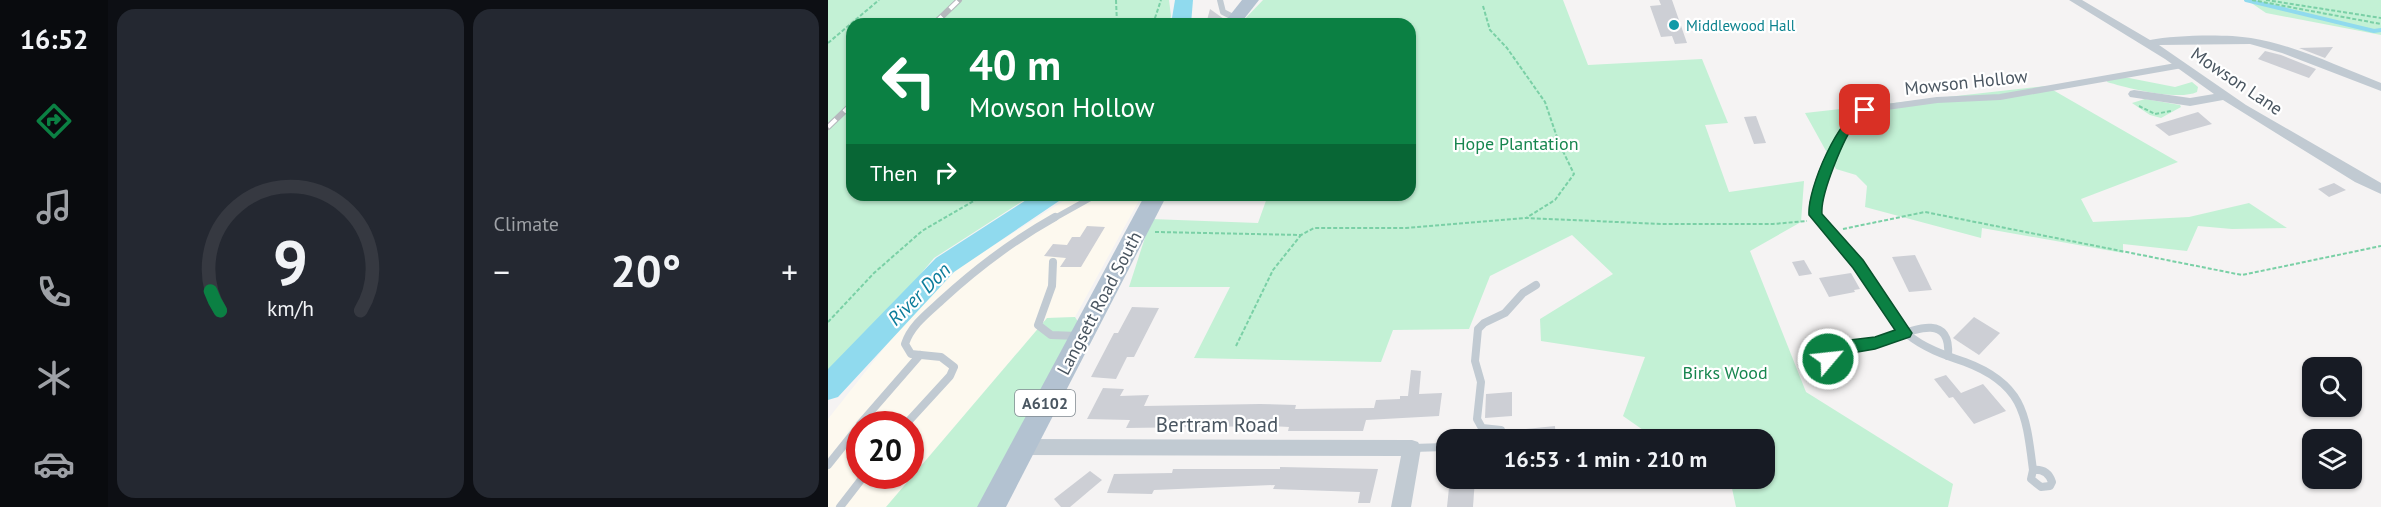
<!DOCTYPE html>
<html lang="en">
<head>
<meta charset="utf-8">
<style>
	:root { --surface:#171b24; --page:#242831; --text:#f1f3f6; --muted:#9ea1a6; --line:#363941; --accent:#0b8043 }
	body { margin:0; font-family:"PT Sans",sans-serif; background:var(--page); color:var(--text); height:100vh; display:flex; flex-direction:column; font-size:22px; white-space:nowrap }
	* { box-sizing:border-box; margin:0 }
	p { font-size:20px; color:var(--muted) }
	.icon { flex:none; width:33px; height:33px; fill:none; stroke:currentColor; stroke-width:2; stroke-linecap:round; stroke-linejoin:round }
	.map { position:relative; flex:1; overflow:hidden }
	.sheet { display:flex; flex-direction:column; gap:9px; padding:9px; background:#0d0f14; width:720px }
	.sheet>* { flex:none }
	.banner { position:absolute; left:18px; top:18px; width:570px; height:183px; border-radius:18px; box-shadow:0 2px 4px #0004; background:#0b8043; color:#fff; overflow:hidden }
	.controls { position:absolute; left:1474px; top:357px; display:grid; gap:12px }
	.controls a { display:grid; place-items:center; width:60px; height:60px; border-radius:12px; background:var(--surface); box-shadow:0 2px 4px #0004; font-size:30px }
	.speed { position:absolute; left:18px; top:411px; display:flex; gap:12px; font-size:30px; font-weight:700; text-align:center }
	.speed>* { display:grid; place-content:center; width:78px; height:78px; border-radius:50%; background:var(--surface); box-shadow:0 2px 4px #0004; line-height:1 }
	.speed .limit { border:9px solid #d22; background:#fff; color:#111 }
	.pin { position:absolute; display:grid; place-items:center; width:51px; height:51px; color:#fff; margin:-26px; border-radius:12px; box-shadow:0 3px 9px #0006 }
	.me { position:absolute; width:66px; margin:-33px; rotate:62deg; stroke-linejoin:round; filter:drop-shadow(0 0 4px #0008) }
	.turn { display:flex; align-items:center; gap:21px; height:126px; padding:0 24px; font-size:27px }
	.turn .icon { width:78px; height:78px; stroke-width:2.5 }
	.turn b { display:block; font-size:42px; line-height:51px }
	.then { display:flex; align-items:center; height:57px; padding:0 24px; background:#0003; gap:12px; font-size:22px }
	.big { font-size:45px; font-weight:700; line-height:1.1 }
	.sheet .widget { flex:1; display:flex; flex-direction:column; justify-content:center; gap:9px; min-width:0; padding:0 21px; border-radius:18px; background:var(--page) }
	.sheet .dial { align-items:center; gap:0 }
	.dial svg { height:156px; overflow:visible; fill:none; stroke:var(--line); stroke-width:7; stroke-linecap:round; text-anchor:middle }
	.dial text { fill:var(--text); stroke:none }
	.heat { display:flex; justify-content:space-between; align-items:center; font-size:33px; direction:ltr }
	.sheet .tiles { flex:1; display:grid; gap:9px; grid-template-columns:repeat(2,1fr) }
	.trip { position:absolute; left:608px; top:429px; width:339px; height:60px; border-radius:18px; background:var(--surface); box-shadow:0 2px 4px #0004; font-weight:700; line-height:60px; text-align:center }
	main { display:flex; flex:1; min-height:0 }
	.tab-bar { display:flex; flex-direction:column; width:108px; justify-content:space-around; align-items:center; background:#090b0e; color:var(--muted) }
	.tab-bar .icon { width:42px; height:42px }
	.tab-bar .current { color:var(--accent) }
	.tab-bar b { font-size:27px; color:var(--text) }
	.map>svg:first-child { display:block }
</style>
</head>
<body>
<main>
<nav class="tab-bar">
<b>16:52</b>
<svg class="icon current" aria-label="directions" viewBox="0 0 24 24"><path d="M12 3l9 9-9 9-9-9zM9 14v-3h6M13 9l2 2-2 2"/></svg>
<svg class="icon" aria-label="music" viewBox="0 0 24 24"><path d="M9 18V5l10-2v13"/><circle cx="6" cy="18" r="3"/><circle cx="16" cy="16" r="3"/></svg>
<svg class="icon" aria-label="phone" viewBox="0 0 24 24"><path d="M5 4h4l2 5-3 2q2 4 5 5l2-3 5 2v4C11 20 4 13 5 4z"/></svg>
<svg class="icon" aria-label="climate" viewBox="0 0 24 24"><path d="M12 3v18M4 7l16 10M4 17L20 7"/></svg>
<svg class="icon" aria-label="car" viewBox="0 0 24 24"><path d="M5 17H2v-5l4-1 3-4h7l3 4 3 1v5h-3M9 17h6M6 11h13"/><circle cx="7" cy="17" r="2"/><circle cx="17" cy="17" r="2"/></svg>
</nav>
<section class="sheet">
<div class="tiles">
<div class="widget dial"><svg viewBox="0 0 100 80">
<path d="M14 69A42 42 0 1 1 86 69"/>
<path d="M14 69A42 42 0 0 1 9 59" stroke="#0b8043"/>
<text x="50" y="56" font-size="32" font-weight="700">9</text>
<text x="50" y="72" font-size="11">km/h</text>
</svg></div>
<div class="widget"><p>Climate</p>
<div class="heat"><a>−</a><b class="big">20°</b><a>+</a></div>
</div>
</div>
</section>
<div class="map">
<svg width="1553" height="507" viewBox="0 0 1553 507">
	<rect width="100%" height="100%" fill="#f5f3f3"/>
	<path fill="#fdf9ef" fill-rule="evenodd" d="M245 195H314L247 317 219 318 58 507H0V419L83 314 127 270ZM32 424H82V476H32Z"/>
	<g fill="#c3f1d5">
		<polygon points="0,0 341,0 343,16 341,24 24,24 24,195 204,195 106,258 0,385"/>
		<polygon points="435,0 735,0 760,65 874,59 900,123 877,125 901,192 976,181 973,222 922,251 978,392 1125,484 1120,507 908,507 902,479 936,478 936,440 828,439 795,416 817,357 713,341 712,319 785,274 744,235 662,276 641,329 565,330 553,362 366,358 402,287 301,287 323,219 430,223 440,195 582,195 582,24 412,24"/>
		<polygon points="1419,0 1553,0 1553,35 1438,13"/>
		<path d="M1281 77 1301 78 1347 87 1364 82 1370 87 1369 92C1350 101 1299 88 1279 82Z"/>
		<polygon points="1218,86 1350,162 1253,199 1265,222 1361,217 1421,203 1459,228 1404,229 1370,226 1359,251 1295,244 1295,253 1154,228 1153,238 1037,207 1039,186 1028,175 1008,169 977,113"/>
		<polygon points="1317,99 1352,105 1353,107 1333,118 1322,115 1304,103"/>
		<polygon points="247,317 254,328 162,507 58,507 219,318"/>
	</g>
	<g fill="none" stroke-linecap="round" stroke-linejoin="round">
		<polyline stroke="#90daee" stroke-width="4" points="1418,0 1546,31 1553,30"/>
		<g fill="#90daee" fill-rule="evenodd">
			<polygon points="347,0 365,0 363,24 343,24"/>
			<polygon points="206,195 235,195 231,201 126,272 10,397 0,400 0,369 108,258"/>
		</g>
	</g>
	<g fill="#cdcfd5">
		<polygon points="831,0 844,0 859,43 847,44 844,36 833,37 822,6 833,5"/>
		<polygon points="382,9 396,19 393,24 378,24"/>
		<polygon points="1505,47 1497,58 1471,48"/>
		<polygon points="1437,51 1453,55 1488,69 1481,78 1430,59"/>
		<polygon points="1370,112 1384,124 1341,136 1327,125"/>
		<polygon points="928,116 938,143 926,144 916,117"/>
		<polygon points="1506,183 1518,190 1501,197 1490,189"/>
		<polygon points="259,226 277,227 253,267 232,267 238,258 216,256 225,244 239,245 244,237 252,237"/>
		<polygon points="1087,255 1104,290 1081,292 1064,257"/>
		<polygon points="976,260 984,274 971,276 964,262"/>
		<polygon points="1023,273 1032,289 1026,290 1027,292 1001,297 991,278"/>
		<polygon points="304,307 331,308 306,357 299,357 288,379 263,377 286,333 290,333"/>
		<polygon points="1146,317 1172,333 1151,355 1125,338"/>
		<polygon points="583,370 593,371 591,394 614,393 611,416 538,420 535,431 460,431 461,427 443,426 298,428 302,420 259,419 275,388 296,389 292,396 321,395 316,406 432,404 468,405 467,409 546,408 548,400 572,399 572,396 580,396"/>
		<polygon points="1118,375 1133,393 1155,384 1178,411 1146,424 1125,397 1121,398 1106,379"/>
		<polygon points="684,392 684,416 657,418 658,394"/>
		<polygon points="727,426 728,440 699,440 698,429"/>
		<polygon points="452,467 550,469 542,503 530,503 532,492 445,489 447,485 326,490 324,494 279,493 286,474 344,473 345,469 452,469"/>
		<polygon points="262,471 274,480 242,507 233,507 226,499"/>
		<polygon points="622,478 647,478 645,507 619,507"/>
	</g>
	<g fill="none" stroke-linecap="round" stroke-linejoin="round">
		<g stroke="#7ad0a6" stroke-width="2" stroke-dasharray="4 2" stroke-linecap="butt">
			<polyline points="288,0 289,24"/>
			<polyline points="1424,0 1553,24"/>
			<polyline points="1438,0 1553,18"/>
			<polyline points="655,6 662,30 679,48 717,102 731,143 746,174 727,200 698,218"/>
			<polyline points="312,24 328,19"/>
			<polyline points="325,24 333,0"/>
			<polyline points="0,43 51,0"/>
			<polyline points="1311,106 1327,114 1343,111"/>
			<polyline points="1015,229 1097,212 1414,275 1553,246"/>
			<polyline points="327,232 473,235 486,228 578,228 698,218 834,224 945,224 979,221"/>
			<polyline points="0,322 46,273 94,231 156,195"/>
			<polyline points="408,346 445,270 473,235"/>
		</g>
		<g stroke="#c1cad2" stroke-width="6">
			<polyline points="392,0 395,12 407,18"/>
			<polyline points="225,219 268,195"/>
			<polyline points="990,219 987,215 987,205 995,176 1023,120 1037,110 1109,100 1172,97 1354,65"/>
		</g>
		<g stroke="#c1cad2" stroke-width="8">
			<path d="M989 217C1002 234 1019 249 1031 266 1044 283 1064 322 1079 334 1096 348 1116 355 1137 362 1196 384 1198 415 1205 470"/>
			<polyline points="225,262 224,286 210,325 223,335 249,336"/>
			<path d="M1001 365 1000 359C1015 343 1033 347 1052 342 1075 335 1124 307 1120 356"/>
			<polyline points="32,424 92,355"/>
			<path d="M78 424 122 376 126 367 113 357 83 354 77 344C83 325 101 312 115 299 150 267 186 240 227 217"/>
			<polyline points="669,440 673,437 673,430 654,428 649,419 653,382 647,361 650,329 656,323 677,313 695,293 708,285"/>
			<polyline points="584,448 618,447"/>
			<polyline points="0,465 32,425"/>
			<path d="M1205 470C1215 469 1221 473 1224 482L1222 486 1213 487 1203 479Z"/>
			<polyline points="12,507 36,476"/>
		</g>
		<g fill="#c1cad2" fill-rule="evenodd">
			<path d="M1241 0H1254L1322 40C1347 35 1398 34 1423 38 1467 45 1511 67 1553 83V91L1454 53 1422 44 1331 45 1418 105 1553 183V194L1527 182 1395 100 1362 106 1302 97 1300 94 1302 91 1306 90 1362 98 1386 94 1337 59Z"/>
			<polygon points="194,439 584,440 590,442 593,448 583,507 563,507 573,456 194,455 188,453 185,447 188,441"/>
		</g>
		<g fill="#b3c2d1" fill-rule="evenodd">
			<polygon points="414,0 431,0 412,24 395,24"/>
			<polygon points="317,195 339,195 178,507 149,507"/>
		</g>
		<g stroke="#b5b8bd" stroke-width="6">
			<g id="rail">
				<polyline points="106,24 131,0"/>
				<polyline points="0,127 24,104"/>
			</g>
		</g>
		<use href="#rail" stroke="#fff" stroke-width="4" stroke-dasharray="11" stroke-linecap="butt"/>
	</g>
	<path fill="#0b8043" stroke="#07532c" stroke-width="1.5" d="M1037 106 1043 110C1039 115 1032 118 1028 122 1016 137 992 195 994 214L1035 260 1084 333 1082 337 1047 349 1012 355C1007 362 1004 366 995 363L993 359 1001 346 1022 340 1047 337 1067 330 1025 268 981 215C979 189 1011 114 1037 106Z"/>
	<circle fill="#0f9aa8" stroke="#fff" stroke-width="2" cx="846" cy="25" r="6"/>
	<g text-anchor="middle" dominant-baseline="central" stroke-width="4.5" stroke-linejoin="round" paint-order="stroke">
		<g font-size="15" fill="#0d838f" stroke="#fff" text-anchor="start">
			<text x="858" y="25">Middlewood Hall</text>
		</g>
		<rect fill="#fff" stroke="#808990" stroke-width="1.5" x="187" y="390" width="60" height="26" rx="4.5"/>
		<g font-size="16" font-weight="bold" fill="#4a5661">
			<text x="217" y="403">A6102</text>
		</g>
		<g font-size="18" fill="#4a5661" stroke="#fff">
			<text transform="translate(1409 81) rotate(34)">Mowson Lane</text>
			<text transform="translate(1138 82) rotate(-6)">Mowson Hollow</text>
			<text transform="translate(271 303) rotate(-62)">Langsett Road South</text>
		</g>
		<g font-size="18" fill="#17864f" stroke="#fff">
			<text x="688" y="143">Hope Plantation</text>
			<text x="897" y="372">Birks Wood</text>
		</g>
		<g font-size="20" font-style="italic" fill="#0c7c9b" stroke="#fff">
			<text transform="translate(91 294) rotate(-45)">River Don</text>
		</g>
		<g font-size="21" fill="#4a5661" stroke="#fff">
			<text x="389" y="424">Bertram Road</text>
		</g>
	</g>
</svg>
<div class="controls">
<a><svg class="icon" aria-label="search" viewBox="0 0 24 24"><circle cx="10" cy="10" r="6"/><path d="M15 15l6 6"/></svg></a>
<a><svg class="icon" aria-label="layers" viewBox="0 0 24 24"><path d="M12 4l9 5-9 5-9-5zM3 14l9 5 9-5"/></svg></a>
</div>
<div class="speed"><div class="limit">20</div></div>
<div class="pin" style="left:1037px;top:110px;background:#d93025"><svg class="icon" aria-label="arrive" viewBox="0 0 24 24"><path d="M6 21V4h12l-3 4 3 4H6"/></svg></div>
<svg class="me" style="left:1000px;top:359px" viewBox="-20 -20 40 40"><circle r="17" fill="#0b8043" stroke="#fff" stroke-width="3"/><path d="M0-11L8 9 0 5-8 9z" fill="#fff"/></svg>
<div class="trip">16:53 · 1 min · 210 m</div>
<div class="banner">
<div class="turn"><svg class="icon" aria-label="left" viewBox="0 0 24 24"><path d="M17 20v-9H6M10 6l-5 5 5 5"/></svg><div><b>40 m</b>Mowson Hollow</div></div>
<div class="then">Then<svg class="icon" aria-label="right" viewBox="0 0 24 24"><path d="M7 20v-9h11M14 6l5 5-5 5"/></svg></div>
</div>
</div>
</main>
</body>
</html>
